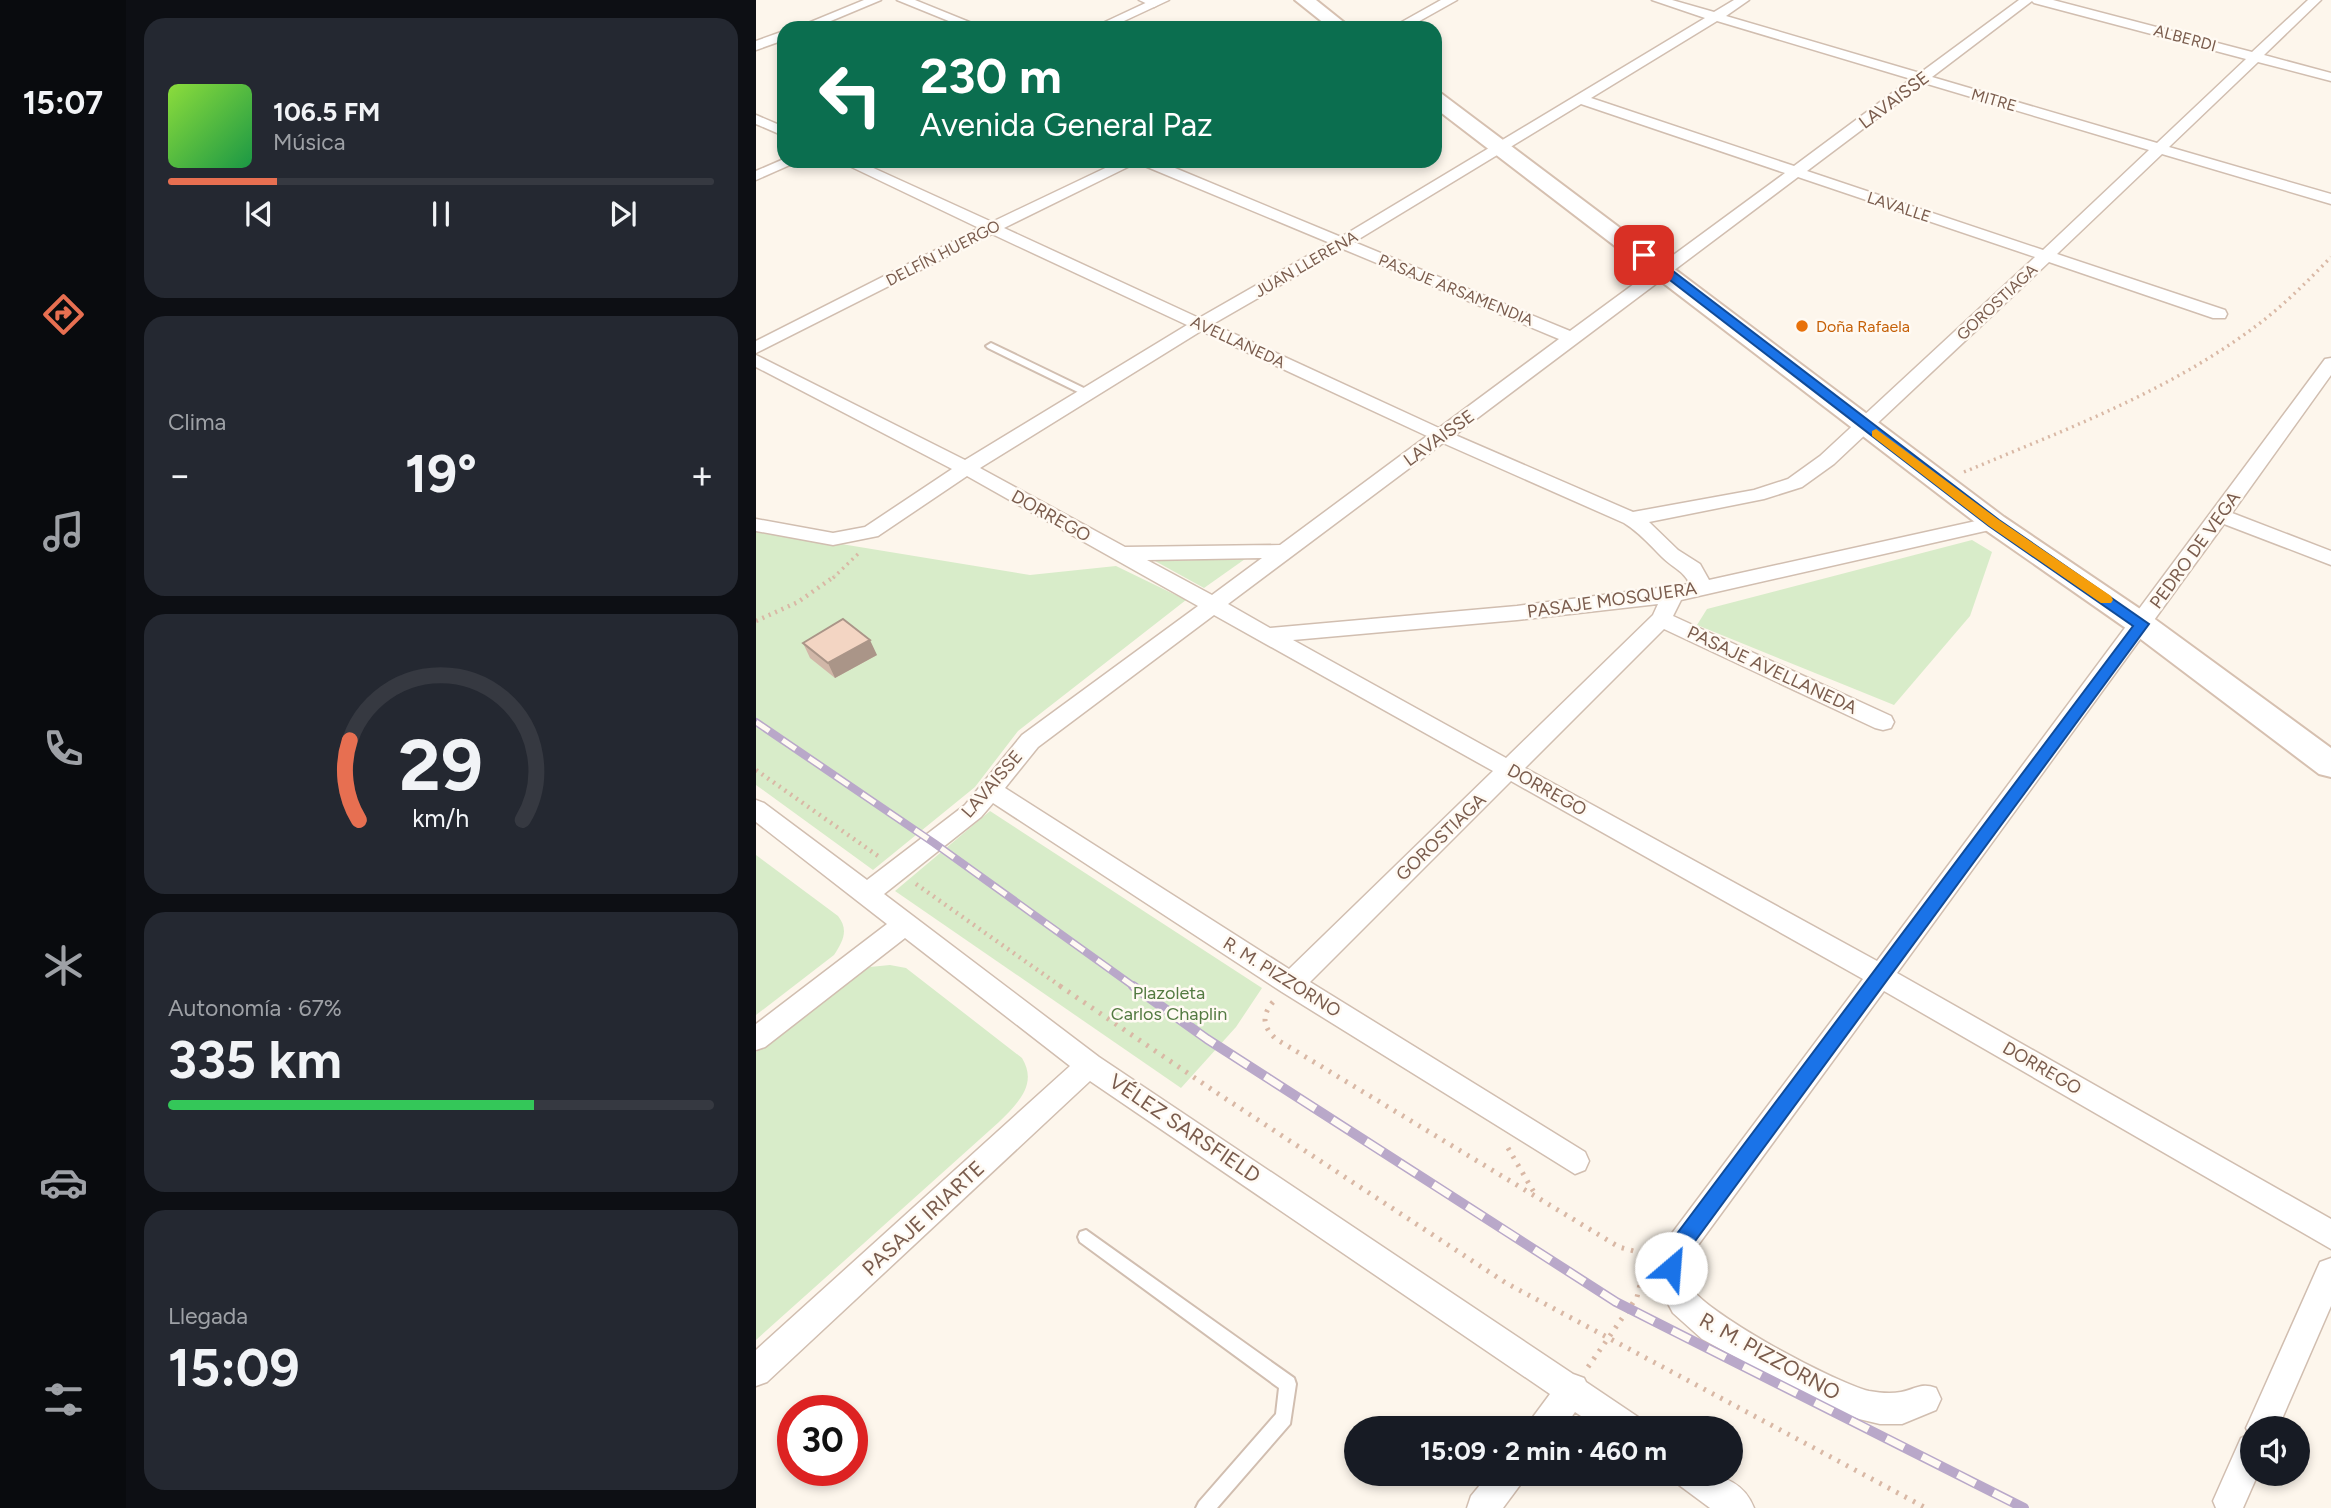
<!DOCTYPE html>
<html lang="es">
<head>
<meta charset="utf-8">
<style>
	:root { --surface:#171b24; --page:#242831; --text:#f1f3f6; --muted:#9ea1a6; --line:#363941; --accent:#e76f51 }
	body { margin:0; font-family:Figtree,sans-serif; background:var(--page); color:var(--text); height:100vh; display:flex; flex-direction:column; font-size:26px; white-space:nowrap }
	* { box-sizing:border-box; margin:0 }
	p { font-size:23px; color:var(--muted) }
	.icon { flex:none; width:38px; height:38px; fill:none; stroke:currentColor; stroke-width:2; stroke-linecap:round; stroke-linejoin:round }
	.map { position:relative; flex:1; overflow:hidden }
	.details { display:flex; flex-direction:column; gap:18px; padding:18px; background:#0d0f14; width:630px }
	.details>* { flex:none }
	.hud { position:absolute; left:21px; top:21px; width:665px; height:147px; border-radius:21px; box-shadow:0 4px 10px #0003; background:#0b6e4f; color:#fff; overflow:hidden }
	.controls { position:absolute; left:1484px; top:1416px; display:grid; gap:14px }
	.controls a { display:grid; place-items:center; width:70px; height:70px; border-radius:50%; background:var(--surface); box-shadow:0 4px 10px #0003; font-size:35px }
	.speed { position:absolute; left:21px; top:1395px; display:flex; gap:14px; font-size:35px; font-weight:700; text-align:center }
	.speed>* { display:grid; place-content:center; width:91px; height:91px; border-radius:50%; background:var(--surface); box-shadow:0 4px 10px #0003; line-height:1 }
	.speed .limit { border:10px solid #d22; background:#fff; color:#111 }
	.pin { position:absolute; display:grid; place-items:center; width:60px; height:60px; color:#fff; margin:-30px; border-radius:14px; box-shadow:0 4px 10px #0006 }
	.me { position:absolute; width:77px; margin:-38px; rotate:27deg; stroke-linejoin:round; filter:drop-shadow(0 0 5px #0008) }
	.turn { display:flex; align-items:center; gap:24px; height:147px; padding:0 28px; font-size:32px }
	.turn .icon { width:91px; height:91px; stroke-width:2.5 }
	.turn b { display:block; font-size:49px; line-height:60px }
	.big { font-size:52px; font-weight:700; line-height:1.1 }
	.details .widget { flex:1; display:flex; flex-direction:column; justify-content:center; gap:10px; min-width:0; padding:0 24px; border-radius:21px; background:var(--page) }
	.details .dial { align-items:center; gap:0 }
	.dial svg { height:182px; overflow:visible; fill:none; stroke:var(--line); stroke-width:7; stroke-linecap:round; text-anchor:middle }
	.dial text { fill:var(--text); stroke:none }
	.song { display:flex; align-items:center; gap:21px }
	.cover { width:84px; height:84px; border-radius:10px; background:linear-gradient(135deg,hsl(90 70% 55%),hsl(140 70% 35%)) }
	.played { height:7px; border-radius:4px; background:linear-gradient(90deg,var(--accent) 20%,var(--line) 20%) }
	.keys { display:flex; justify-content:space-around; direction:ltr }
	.heat { display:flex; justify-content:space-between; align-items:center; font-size:38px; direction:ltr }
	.charge { height:10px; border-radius:5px; background:linear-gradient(90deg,#34c759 67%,var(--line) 0) }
	.trip { position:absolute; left:588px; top:1416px; width:399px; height:70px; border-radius:35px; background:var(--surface); box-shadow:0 4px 10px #0003; font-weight:700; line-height:70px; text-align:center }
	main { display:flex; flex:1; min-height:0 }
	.dock { display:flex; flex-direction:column; width:126px; justify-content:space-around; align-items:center; background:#090b0e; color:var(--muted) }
	.dock .icon { width:49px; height:49px }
	.dock .current { color:var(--accent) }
	.dock b { font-size:32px; color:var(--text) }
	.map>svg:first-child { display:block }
</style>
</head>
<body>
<main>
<nav class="dock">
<b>15:07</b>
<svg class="icon current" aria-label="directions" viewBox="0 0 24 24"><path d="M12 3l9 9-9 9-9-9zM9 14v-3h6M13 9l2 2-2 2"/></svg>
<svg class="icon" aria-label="music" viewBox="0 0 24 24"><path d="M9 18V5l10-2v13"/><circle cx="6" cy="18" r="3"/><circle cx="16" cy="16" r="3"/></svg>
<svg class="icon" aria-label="phone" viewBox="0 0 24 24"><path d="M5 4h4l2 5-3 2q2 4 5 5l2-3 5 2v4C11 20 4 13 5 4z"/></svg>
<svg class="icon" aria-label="climate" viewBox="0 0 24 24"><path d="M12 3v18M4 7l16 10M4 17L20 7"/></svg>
<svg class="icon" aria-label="car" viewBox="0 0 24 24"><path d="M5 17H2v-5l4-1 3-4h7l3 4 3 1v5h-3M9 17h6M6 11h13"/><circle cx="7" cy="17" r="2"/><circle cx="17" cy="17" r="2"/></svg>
<svg class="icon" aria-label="filters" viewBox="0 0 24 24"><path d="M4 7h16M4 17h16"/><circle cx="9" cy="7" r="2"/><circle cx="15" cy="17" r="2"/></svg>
</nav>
<section class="details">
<div class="widget">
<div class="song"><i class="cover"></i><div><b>106.5 FM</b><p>Música</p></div></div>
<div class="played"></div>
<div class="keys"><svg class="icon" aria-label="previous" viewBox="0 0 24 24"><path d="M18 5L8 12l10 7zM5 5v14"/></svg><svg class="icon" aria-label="pause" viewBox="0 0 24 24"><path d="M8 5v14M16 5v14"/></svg><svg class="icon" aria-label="next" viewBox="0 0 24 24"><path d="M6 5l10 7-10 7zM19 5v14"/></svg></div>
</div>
<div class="widget"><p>Clima</p>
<div class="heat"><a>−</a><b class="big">19°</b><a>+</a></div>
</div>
<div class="widget dial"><svg viewBox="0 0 100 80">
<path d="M14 69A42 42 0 1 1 86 69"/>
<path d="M14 69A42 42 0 0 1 10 34" stroke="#e76f51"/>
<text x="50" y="56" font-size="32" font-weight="700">29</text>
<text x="50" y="72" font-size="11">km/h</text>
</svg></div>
<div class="widget"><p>Autonomía · 67%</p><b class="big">335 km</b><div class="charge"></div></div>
<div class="widget"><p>Llegada</p><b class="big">15:09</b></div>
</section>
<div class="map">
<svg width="1575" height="1508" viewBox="0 0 1575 1508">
	<rect width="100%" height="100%" fill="#fdf6ec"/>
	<g fill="#d8ecc9">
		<polygon points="0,530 274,575 360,566 430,600 262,731 219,787 117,870 0,785"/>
		<polygon points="1216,540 1236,552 1214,616 1138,705 941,625 951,609"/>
		<polygon points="489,559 448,588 399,561"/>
		<polygon points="234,811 506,988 480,1027 425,1088 139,891"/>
		<path d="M0 855 82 916C93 930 87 941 78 955L0 1015Z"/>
		<path d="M134 965 150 968 266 1058C282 1084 262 1103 243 1122L0 1340V1052L93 978 114 967Z"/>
	</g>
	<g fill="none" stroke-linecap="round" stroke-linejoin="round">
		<g stroke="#d1beb0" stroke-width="4">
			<g id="service">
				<polygon points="235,343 334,391 336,393 331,396 328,395 232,348 230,346"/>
				<polygon points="330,1230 538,1378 540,1384 534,1424 461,1508 440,1508 443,1502 520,1414 523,1388 324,1242 322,1237 324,1232"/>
			</g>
		</g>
		<g stroke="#d1beb0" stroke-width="3">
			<polygon id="pedestrian" points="383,0 397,0 403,4 398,7"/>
		</g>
		<g stroke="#d1beb0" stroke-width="3">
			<g id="minor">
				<polygon points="108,0 125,0 58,28 40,28"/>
				<polygon points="141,0 159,0 228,28 210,28"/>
				<polygon points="396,0 413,0 353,28 336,28"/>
				<polygon points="685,0 701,0 651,28 635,28"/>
				<path d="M896 0H916L958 12 978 0H993L970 16 1164 73 1263 0H1297L1496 52 1552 0H1565L1508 55 1575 73V81L1502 62 1413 147 1575 194V204L1406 154 1301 254 1469 310 1471 314 1469 318H1457L1293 262 1078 464 1046 487 1008 499 893 522 922 550 944 564 953 580 1238 517 1245 519 1248 523 1245 527 1238 529 925 600 917 616 1135 716 1138 722 1135 728 1127 730 1119 728 908 629 769 768 1121 961 1569 359 1575 358V375L1476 513 1575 551V565L1468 524 1141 973 1575 1219V1249L1128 991 937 1252C932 1261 927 1271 931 1282 944 1312 1080 1383 1113 1391 1124 1393 1135 1394 1145 1392 1160 1389 1165 1382 1180 1388L1185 1399 1180 1410 1146 1424H1124L1103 1419 1069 1406 946 1339 917 1313 902 1285 900 1267 917 1232 1107 979 755 781 554 982 829 1152 833 1161 829 1170 819 1174 526 992 237 803 225 817 128 894 343 1057 817 1374 828 1378 830 1382 882 1417 887 1428H843L819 1412 808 1428H772L777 1417 794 1394 334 1081 11 1382 0 1386V1350L314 1066 149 938 9 1047 0 1050V1024L131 924 0 822V800L8 803 111 880 209 805 266 735 442 606 211 476 122 536 77 545 0 531V519L77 533 109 527 196 469 0 367V355L209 460 431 325 236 234 0 353V341L223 228 83 161H102L236 222 364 161H402L585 237 949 18ZM1276 1 1278 3 1490 59 1401 143 1176 77ZM961 21 1155 79 1038 166 835 98ZM1168 83 1393 150 1287 250 1051 171ZM825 104 1029 173 814 331 598 242ZM382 162 384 164 574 243 443 318 248 228ZM1042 177 1279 257 1064 456 1032 479 998 490 877 512 699 435ZM587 249 803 339 683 428 457 324ZM445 331 671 436 524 545 369 547 224 468ZM687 443 868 523C884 533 893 544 906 557 917 568 927 570 934 584L761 606 514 628 472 604ZM506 558 456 595 391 560ZM902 604 897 615 750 758 537 640 761 620ZM458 615 737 771 533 969 249 788 282 747Z"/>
				<polygon points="28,31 28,40 0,50 0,41"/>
				<polygon points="0,115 28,127 28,136 0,124"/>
				<polygon points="28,159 43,161 0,180 0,171"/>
				<polygon points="1575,1258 1575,1306 1522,1428 1496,1428 1496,1474 1502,1474 1487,1508 1460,1508 1457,1501 1485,1438 1493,1434 1490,1428 1495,1417 1564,1262"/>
				<polygon points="733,1474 769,1474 764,1485 747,1508 711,1508 715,1496"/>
				<path d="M918 1474C949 1471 985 1474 998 1508H954L923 1485Z"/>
			</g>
		</g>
		<g stroke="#d6c0b0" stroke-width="4">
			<g id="secondary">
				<polygon points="539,0 560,0 595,28 574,28"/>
				<polygon points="679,92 686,94 1248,517 1396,617 1575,748 1575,777 1563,774 1374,631 1228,529 679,108"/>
			</g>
		</g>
		<g stroke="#d9b8a5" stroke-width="3.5" stroke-dasharray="2 4.5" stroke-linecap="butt">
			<path d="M1208 472C1306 431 1409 393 1496 329 1525 308 1550 283 1575 257"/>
			<polyline points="77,578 102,554"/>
		</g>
		<g stroke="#d9b8a5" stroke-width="4.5" stroke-dasharray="2 5" stroke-linecap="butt">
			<polyline points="0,621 42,602 79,576"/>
			<polyline points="0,770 122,856"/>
			<polyline points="160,884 307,988"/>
		</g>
		<g stroke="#d9b8a5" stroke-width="5" stroke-dasharray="2.5 7" stroke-linecap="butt">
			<polyline points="304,986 461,1093 750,1283 1170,1508"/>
			<path d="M517 1002C505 1016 507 1027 520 1039L863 1247 893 1255"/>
			<polyline points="752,1148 779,1194"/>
			<polyline points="832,1367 881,1297 886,1276"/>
		</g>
		<use href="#service" fill="#fff" fill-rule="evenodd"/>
		<use href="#pedestrian" fill="#fff" fill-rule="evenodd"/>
		<use href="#minor" fill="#fff" fill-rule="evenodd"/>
		<use href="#secondary" fill="#fff" fill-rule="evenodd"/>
		<g stroke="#b9a8c9" stroke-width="8">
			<polyline id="rail-far1" points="0,722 178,843 380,988"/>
		</g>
		<g stroke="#b9a8c9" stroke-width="10">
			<polyline id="rail" points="377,986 451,1039 860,1302 1268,1508"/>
		</g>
		<use href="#rail-far1" stroke="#fffaf3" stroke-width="5" stroke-dasharray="16" stroke-linecap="butt"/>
		<use href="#rail" stroke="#fffaf3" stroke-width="7" stroke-dasharray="20" stroke-linecap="butt"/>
	</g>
	<polygon fill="#d1b7a8" points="47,643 121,655 79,678 54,658"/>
	<polygon fill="#aa9588" points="114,640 121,655 79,678 72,663"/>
	<polygon fill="#f3d5c3" stroke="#aa9588" stroke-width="2" points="87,619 114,640 72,663 47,643"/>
	<polygon fill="#1a73e8" stroke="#114b97" stroke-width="2" points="884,252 892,252 1243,520 1393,624 934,1248 922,1275 915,1278 908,1275 905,1268 920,1235 1377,626 1233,526 884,257"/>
	<polygon fill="#f59e0b" points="1120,429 1243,520 1355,596 1357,600 1355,603 1345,603 1233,526 1116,436 1116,431"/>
	<circle fill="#e8710a" stroke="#fffaf3" stroke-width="2.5" cx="1046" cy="326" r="7"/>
	<g text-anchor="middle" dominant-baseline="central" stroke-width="5" stroke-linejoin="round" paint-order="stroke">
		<g font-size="16" fill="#7a5c4d" stroke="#fffaf3">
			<text transform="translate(1429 38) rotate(15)">ALBERDI</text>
			<text transform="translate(1238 100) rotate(16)">MITRE</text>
			<text transform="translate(1143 207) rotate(18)">LAVALLE</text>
			<text transform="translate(187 253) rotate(-27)">DELFÍN HUERGO</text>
			<text transform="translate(550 264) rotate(-30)">JUAN LLERENA</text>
			<text transform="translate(700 290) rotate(22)">PASAJE ARSAMENDIA</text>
			<text transform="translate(1241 302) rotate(-43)">GOROSTIAGA</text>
			<text transform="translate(482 342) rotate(25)">AVELLANEDA</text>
		</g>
		<g font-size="16" fill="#c56008" stroke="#fffaf3" text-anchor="start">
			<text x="1060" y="326">Doña Rafaela</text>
		</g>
		<g font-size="18" fill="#7a5c4d" stroke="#fffaf3">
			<text transform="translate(1138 100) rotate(-37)">LAVAISSE</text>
			<text transform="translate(683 438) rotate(-36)">LAVAISSE</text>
			<text transform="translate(295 516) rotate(29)">DORREGO</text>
			<text transform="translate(1439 550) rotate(-54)">PEDRO DE VEGA</text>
			<text transform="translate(856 600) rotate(-8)">PASAJE MOSQUERA</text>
			<text transform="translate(1016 670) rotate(25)">PASAJE AVELLANEDA</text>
			<text transform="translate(236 784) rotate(-49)">LAVAISSE</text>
			<text transform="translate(791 790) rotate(29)">DORREGO</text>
			<text transform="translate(685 837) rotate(-44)">GOROSTIAGA</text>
			<text transform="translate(526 977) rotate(32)">R. M. PIZZORNO</text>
			<text transform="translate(1286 1068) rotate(30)">DORREGO</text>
		</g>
		<g font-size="18" fill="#537a41" stroke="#fffaf3">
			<text x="413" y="993">Plazoleta<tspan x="413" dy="21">Carlos Chaplin</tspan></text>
		</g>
		<g font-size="21" fill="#7a5c4d" stroke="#fffaf3">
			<text transform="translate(429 1128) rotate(34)">VÉLEZ SARSFIELD</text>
			<text transform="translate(167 1218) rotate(-43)">PASAJE IRIARTE</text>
			<text transform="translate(1014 1356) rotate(29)">R. M. PIZZORNO</text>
		</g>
	</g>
</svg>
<div class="controls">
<a><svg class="icon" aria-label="sound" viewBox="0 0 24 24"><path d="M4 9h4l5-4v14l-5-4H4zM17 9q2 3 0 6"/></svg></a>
</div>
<div class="speed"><div class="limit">30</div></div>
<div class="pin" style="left:888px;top:255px;background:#d93025"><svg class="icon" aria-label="arrive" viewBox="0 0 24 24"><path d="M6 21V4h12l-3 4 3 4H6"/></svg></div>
<svg class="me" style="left:915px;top:1268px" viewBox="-20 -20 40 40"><circle r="19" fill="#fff"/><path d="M0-13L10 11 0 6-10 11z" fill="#1a73e8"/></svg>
<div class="trip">15:09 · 2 min · 460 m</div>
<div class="hud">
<div class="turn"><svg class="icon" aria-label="left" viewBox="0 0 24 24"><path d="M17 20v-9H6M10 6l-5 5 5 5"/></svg><div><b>230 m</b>Avenida General Paz</div></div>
</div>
</div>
</main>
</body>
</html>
